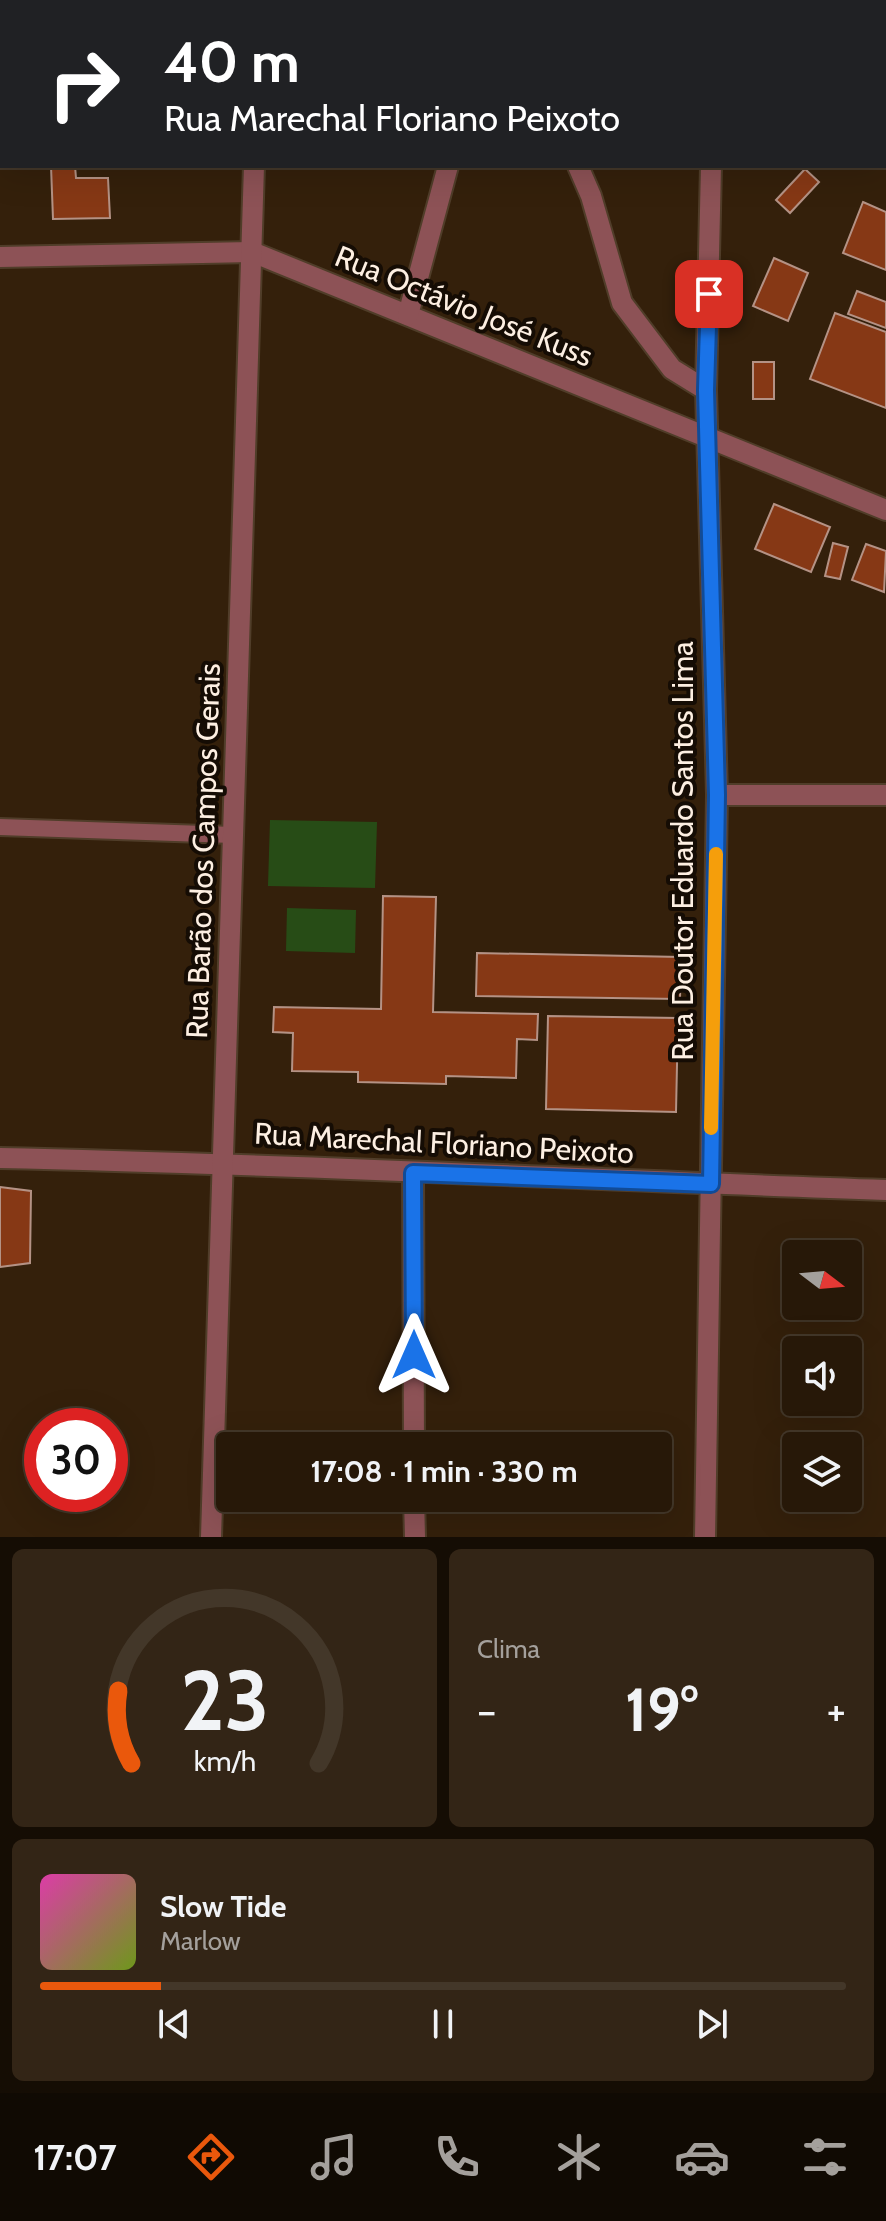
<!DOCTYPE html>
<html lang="pt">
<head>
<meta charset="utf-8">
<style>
	:root { --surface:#271808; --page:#332516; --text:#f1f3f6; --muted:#a4a09c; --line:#433729; --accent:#ea580c }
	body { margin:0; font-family:Cabin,sans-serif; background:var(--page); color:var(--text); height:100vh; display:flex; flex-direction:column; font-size:30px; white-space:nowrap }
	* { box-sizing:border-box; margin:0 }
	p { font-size:26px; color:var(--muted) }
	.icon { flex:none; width:44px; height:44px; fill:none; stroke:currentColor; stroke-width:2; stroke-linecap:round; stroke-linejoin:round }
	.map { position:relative; height:1537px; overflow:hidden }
	.panel { display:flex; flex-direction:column; gap:12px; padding:12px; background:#150d04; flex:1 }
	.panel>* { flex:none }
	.guide { position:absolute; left:0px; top:0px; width:886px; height:168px; box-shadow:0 8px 32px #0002,0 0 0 2px var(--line); background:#202124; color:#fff; overflow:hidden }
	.needle { width:52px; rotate:106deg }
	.fabs { position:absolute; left:782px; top:1240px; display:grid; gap:16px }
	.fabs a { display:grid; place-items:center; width:80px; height:80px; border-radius:8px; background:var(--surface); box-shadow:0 8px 32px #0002,0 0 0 2px var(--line); font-size:40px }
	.speed { position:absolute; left:24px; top:1408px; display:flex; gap:16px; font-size:40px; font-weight:700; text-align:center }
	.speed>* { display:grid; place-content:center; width:104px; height:104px; border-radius:50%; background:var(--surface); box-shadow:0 8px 32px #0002,0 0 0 2px var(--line); line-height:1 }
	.speed .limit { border:12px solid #d22; background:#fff; color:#111 }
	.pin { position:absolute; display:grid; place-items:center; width:68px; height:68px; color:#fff; margin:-34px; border-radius:16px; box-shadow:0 4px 12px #0006 }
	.me { position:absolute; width:88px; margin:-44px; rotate:0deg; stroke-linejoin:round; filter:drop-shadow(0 0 6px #0008) }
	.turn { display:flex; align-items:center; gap:28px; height:168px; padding:0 32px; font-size:36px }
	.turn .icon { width:104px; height:104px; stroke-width:2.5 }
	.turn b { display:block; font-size:56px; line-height:68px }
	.big { font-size:60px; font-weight:700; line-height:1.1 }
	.panel .widget { flex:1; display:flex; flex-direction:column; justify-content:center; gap:12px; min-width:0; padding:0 28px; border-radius:12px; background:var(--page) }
	.panel .dial { align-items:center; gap:0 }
	.dial svg { height:208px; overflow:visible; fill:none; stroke:var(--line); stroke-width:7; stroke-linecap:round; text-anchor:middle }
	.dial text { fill:var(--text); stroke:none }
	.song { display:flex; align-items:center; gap:24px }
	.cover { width:96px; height:96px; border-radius:12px; background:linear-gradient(135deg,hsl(320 70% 55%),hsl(80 70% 35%)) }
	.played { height:8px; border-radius:4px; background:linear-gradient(90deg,var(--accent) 15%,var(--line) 15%) }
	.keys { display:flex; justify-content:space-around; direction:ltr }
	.heat { display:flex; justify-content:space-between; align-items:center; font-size:44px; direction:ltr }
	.panel .tiles { flex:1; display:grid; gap:12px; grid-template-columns:1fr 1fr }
	.widget:last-child { grid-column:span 2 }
	.trip { position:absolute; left:216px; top:1432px; width:456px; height:80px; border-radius:8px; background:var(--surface); box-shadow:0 8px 32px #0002,0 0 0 2px var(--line); font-weight:700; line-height:80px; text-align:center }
	.menu { display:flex; height:128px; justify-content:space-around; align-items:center; background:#100a03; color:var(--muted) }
	.menu .icon { width:56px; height:56px }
	.menu .on { color:var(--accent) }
	.menu b { font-size:36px; color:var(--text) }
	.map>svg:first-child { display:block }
</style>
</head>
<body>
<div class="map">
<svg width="886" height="1537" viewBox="0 0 886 1537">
	<rect width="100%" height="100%" fill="#34200b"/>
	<g fill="#274c16">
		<polygon points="270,820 377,822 375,888 268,886"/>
		<polygon points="287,908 356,910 355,953 286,951"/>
	</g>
	<g fill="#863815" stroke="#b49285" stroke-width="2">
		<polygon points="51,166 75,166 76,178 108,178 110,218 53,219"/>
		<polygon points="805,169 819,182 790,213 776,200"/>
		<polygon points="863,202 886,212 886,270 843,253"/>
		<polygon points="774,258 808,273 788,321 753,306"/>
		<polygon points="857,291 886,302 886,328 848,314"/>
		<polygon points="835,313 886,332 886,408 810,379"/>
		<rect x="753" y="362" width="21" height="37"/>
		<polygon points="774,504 830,527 811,572 755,549"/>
		<polygon points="833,543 848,547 840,579 825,576"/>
		<polygon points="866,544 886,551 884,592 852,580"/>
		<polygon points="383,896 436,897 433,1012 538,1014 537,1040 517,1039 516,1078 446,1076 446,1084 358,1082 358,1072 292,1071 293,1033 273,1032 274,1007 381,1009"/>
		<polygon points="477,953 681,957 680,999 476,996"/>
		<polygon points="548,1016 678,1018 676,1112 546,1109"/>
		<polygon points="0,1187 31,1191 30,1263 0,1267"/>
	</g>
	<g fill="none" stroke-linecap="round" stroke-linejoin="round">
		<g stroke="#503d29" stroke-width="20">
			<polyline id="lane" points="0,827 233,835"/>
		</g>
		<g stroke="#503d29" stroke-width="24">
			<g id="street">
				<polyline points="258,2 258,0"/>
				<polyline points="715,2 715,0"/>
				<polyline points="578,166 591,196 622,303 672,369 706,390"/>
				<polyline points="0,257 252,252 886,510"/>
				<polyline points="408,315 448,166"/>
				<polyline points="717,795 886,795"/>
				<path d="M0 1158C295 1164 591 1180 886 1190"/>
				<polyline points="413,1173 414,1446"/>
				<polyline points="414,1498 415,1537"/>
				<polyline points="211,1537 254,166"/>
				<polyline points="705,1537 717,795 706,390 711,166"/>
			</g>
		</g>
		<use href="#lane" stroke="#8d5256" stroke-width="16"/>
		<use href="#street" stroke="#8d5256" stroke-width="20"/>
	</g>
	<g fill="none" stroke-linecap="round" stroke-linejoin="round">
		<g stroke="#114b97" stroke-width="20">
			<polyline id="route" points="414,1355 413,1173 711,1184 717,795 706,390 709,294"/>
		</g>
		<use href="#route" stroke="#1a73e8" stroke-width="14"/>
		<polyline stroke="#f59e0b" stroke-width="14" points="711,1128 716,854"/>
	</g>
	<g text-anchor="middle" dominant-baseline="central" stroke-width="8" stroke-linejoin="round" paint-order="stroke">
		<g font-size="30" fill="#fdefe2" stroke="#150c04">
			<text transform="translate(464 306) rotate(22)">Rua Octávio José Kuss</text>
			<text transform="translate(203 851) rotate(-88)">Rua Barão dos Campos Gerais</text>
			<text transform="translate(682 851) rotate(-90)">Rua Doutor Eduardo Santos Lima</text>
			<text transform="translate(444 1143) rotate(3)">Rua Marechal Floriano Peixoto</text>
		</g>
	</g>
</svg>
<div class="fabs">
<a><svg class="needle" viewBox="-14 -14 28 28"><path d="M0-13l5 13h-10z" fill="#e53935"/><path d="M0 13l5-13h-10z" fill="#a4a09c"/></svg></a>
<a><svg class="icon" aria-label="sound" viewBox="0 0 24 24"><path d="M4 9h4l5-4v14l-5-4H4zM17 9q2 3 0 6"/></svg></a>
<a><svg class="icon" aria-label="layers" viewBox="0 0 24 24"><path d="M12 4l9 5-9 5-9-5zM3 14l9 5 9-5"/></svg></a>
</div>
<div class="speed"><div class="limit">30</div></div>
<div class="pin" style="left:709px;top:294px;background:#d93025"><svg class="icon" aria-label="arrive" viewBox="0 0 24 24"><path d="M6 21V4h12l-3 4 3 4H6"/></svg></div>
<svg class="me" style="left:414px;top:1355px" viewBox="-20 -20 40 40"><path d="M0-17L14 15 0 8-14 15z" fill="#1a73e8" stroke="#fff" stroke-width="4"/></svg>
<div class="trip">17:08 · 1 min · 330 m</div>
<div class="guide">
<div class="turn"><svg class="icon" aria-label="right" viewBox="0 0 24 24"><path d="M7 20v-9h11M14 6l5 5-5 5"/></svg><div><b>40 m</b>Rua Marechal Floriano Peixoto</div></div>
</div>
</div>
<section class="panel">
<div class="tiles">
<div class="widget dial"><svg viewBox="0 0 100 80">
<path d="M14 69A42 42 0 1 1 86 69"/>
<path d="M14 69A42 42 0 0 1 9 41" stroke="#ea580c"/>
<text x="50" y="56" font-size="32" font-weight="700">23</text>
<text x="50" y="72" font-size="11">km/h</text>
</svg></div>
<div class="widget"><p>Clima</p>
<div class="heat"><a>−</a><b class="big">19°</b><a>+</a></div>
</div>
<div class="widget">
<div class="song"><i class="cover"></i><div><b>Slow Tide</b><p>Marlow</p></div></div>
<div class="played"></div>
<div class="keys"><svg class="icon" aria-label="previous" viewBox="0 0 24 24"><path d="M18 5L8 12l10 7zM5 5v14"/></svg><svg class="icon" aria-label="pause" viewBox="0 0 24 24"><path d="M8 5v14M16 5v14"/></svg><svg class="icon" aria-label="next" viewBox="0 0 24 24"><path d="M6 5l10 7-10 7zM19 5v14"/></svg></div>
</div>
</div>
</section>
<nav class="menu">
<b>17:07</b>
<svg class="icon on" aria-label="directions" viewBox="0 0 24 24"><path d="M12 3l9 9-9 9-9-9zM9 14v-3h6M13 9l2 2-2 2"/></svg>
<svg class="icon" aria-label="music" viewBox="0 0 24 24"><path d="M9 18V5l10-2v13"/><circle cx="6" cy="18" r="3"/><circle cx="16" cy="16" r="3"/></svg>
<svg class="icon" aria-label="phone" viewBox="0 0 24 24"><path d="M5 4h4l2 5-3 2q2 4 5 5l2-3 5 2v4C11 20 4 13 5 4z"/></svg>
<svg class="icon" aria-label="climate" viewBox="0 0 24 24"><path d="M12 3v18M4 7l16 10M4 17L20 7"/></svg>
<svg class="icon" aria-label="car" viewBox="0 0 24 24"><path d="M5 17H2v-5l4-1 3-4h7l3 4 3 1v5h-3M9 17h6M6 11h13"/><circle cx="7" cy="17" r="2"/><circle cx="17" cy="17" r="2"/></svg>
<svg class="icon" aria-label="filters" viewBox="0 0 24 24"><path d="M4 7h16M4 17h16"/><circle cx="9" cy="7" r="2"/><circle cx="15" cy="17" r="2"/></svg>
</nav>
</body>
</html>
